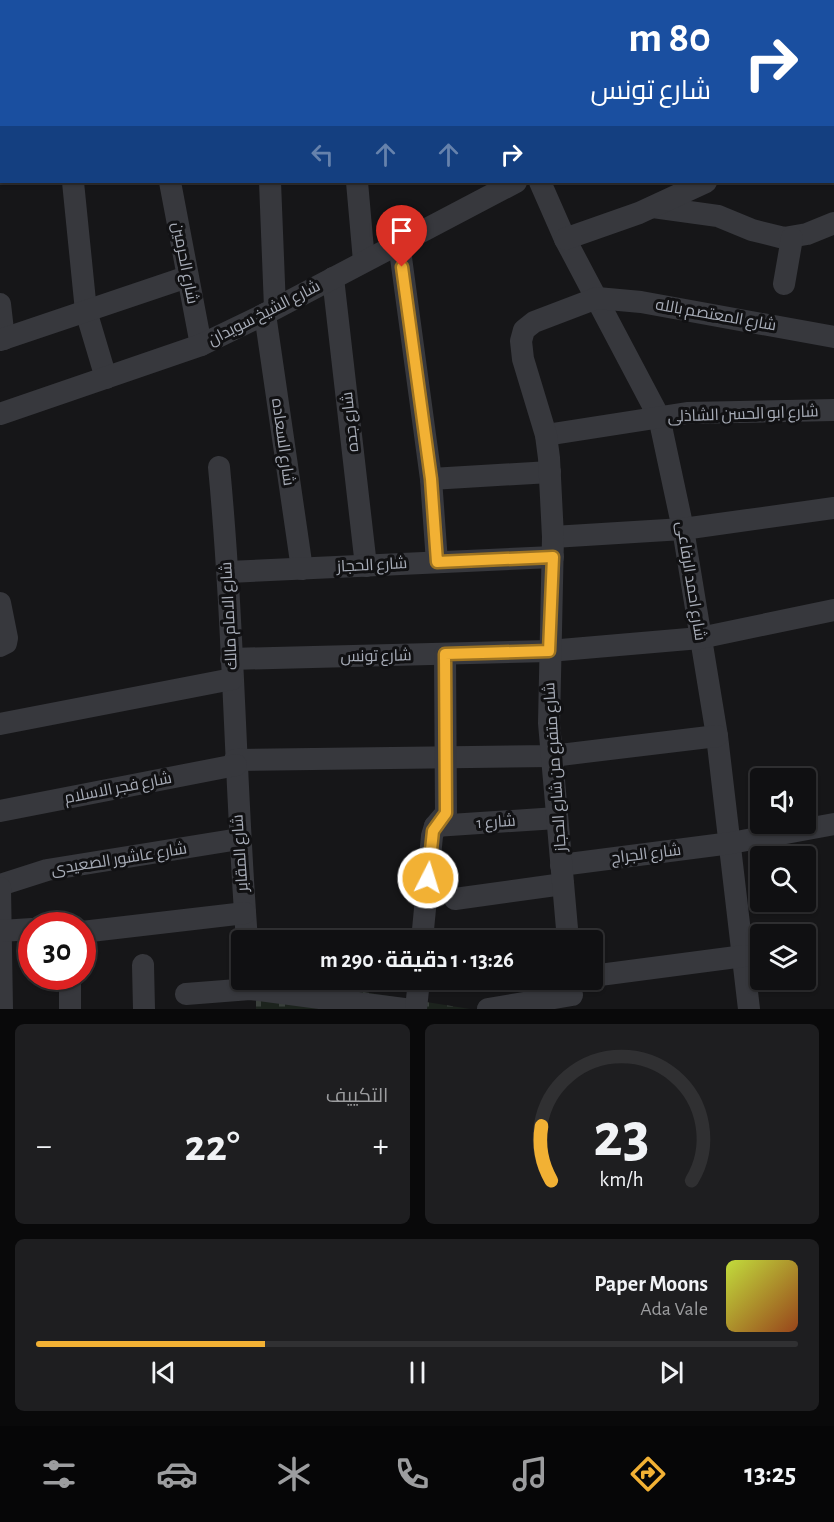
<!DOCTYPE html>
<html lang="ar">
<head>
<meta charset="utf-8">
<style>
	:root { --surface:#101012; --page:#1e1e20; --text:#f1f3f6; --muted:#9c9d9f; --line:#303032; --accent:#f2b134 }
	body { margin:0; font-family:"Alegreya Sans",Cairo,sans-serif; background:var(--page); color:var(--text); direction:rtl; height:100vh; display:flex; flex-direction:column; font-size:22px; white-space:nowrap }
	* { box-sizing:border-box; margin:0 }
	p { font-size:20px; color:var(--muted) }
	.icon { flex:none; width:33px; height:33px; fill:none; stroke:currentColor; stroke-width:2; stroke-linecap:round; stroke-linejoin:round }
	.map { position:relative; height:1009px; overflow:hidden; direction:ltr }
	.sheet { display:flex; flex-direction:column; gap:15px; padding:15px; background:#09090a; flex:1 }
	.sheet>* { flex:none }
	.top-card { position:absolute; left:0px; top:0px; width:834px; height:183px; box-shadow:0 2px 4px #0004,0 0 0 2px var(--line); direction:rtl; background:#1a4fa0; color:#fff; overflow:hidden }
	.controls { position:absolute; left:750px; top:768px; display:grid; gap:12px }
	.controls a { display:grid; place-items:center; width:66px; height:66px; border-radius:6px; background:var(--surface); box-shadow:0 2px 4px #0004,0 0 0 2px var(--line); font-size:30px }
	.speed { position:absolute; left:18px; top:912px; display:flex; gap:12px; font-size:30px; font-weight:700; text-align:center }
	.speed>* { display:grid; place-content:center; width:78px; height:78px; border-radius:50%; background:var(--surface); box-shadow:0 2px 4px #0004,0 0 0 2px var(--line); line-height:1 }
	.speed .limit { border:9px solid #d22; background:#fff; color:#111 }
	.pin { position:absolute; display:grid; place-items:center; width:51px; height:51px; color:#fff; margin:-62px -26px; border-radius:50% 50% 50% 0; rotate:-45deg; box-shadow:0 0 6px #0007 }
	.pin .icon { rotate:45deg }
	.me { position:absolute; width:66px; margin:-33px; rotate:5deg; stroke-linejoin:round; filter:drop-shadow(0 0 4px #0008) }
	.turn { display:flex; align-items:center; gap:21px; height:126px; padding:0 24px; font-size:27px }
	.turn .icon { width:78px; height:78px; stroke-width:2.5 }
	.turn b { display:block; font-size:42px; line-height:51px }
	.lanes { display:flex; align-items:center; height:57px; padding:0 24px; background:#0003; justify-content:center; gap:30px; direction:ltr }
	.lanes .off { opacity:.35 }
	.big { font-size:45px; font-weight:700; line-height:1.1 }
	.sheet .card { flex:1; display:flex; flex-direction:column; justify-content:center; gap:9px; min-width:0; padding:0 21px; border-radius:9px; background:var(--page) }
	.sheet .dial { align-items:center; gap:0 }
	.dial svg { height:156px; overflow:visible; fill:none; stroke:var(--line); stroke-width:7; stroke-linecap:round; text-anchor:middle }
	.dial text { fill:var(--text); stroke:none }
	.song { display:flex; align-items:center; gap:18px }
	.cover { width:72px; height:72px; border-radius:9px; background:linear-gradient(135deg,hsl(70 70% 55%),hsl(20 70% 35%)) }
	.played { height:6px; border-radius:3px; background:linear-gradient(90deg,var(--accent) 30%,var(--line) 30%) }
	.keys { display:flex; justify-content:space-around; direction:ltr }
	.heat { display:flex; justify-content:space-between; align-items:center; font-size:33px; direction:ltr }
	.sheet .tiles { flex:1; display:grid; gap:15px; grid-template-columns:1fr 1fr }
	.card:last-child { grid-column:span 2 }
	.trip { position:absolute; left:231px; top:930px; width:372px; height:60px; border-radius:6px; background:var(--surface); box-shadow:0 2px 4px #0004,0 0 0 2px var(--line); font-weight:700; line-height:60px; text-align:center; direction:rtl }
	.tab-bar { display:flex; height:96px; justify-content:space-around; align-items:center; background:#060607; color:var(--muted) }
	.tab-bar .icon { width:42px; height:42px }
	.tab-bar .selected { color:var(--accent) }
	.tab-bar b { font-size:27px; color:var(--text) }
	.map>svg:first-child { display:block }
</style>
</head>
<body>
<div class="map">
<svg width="834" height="1009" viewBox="0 0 834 1009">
	<defs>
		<pattern id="cemetery-stones" width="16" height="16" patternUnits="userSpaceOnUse" patternTransform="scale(1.5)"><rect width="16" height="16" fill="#1c231d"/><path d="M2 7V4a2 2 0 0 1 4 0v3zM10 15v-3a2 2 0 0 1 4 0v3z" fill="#3a403c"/></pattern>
	</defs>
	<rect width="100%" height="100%" fill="#161618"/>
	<polygon fill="url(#cemetery-stones)" points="256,980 289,980 470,1009 256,1009"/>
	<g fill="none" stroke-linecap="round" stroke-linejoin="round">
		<g stroke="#37383d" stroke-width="22">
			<polyline points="71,0 71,2"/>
			<polyline points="138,0 139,2"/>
			<polyline points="229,0 230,2"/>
			<polyline points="310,0 311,2"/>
			<polyline points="456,0 457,2"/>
			<polyline points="743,0 744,2"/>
			<polyline points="430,2 433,0"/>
			<polyline points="595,2 598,0"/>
			<polyline points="832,6 834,5"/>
			<polyline points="0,63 2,63"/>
			<polyline points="832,115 834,114"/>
			<polyline points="73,182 86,311 106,378"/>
			<polyline points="170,182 201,345"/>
			<polyline points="270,182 275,308"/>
			<polyline points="357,182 364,261"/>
			<polyline points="540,182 565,239 659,417 683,529 717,736 749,1009"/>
			<polyline points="653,207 718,216 752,230 784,238 807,234 834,223"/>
			<polyline points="565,239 639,213 706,182"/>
			<polyline points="399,243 431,479 437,562"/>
			<polyline points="333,278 366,566"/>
			<polyline points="784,284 792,238"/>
			<polyline points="0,304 4,339"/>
			<polyline points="265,314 302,569"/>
			<polyline points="0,340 187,277"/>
			<polyline points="0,414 201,345 265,314 516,182"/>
			<polyline points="546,435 687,413 834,410"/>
			<path d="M219 467C234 624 235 783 247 940"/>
			<polyline points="431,479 550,472"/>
			<polyline points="553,537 683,529 834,508"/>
			<polyline points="228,572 553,557"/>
			<polyline points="0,603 7,638 6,643 0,646"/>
			<polyline points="231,659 549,651 700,638 834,610"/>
			<polyline points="0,724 232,679"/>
			<polyline points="235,760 552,756 717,736"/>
			<polyline points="0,811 236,765"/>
			<polyline points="435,826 557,818"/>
			<polyline points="561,865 731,843 834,824"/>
			<polyline points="0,885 47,870 239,839"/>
			<polyline points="0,888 2,1009"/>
			<polyline points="455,899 563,884"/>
			<polyline points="1,931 32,929"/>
			<polyline points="82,932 245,913"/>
			<polyline points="422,940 432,836 435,826 446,813 445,654"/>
			<polyline points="568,940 549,723 553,537 549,458 546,435 523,359 521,341 524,330 534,322 597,298 641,302 834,337"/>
			<polyline points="143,965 144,1009"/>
			<polyline points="70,976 70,1009"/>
			<polyline points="592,976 744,956"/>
			<polyline points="186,994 250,989 404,1009"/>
			<polyline points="416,1009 419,980"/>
			<polyline points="488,1009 572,995"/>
		</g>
	</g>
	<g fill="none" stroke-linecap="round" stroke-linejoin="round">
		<g stroke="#9d7322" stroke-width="15">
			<polyline id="route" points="402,267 431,479 437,562 553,557 549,651 445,654 446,813 433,831 428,878"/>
		</g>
		<use href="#route" stroke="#f2b134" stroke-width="10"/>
	</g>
	<g text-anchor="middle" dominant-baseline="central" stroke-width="6" stroke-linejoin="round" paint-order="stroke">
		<g font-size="16" fill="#a8adb8" stroke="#111113">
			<text transform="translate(185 263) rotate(79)">شارع الحرمين</text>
			<text transform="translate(264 313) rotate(-27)">شارع الشيخ سويدان</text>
			<text transform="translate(716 315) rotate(10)">شارع المعتصم بالله</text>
			<text transform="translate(743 414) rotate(-2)">شارع ابو الحسن الشاذلى</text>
			<text transform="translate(350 422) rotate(-96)">شارع جده</text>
			<text transform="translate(283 442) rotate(82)">شارع السعاده</text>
			<text transform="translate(372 565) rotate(-3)">شارع الحجاز</text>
			<text transform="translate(691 581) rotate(81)">شارع احمد الرفاعى</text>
			<text transform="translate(229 616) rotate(-93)">شارع الامام مالك</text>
			<text transform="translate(376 656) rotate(-1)">شارع تونس</text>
			<text transform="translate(555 767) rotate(-94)">شارع متفرع من شارع الحجاز</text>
			<text transform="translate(118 788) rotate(-11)">شارع فجر الاسلام</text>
			<text transform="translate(496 822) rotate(-4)">شارع 1</text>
			<text transform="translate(240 853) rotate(-94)">شارع المقابر</text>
			<text transform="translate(646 854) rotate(-7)">شارع الجراج</text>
			<text transform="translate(119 859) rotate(-9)">شارع عاشور الصعيدى</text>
		</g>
	</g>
</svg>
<div class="controls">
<a><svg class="icon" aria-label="sound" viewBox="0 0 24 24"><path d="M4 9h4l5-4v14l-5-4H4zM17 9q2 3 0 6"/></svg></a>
<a><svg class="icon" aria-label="search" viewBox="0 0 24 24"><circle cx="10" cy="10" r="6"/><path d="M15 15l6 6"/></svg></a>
<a><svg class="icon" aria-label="layers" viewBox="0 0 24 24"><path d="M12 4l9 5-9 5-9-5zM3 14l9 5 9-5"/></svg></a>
</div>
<div class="speed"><div class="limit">30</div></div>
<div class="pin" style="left:402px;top:267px;background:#d93025"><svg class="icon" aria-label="arrive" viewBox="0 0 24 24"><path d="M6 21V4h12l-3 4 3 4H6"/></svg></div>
<svg class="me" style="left:428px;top:878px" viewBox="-20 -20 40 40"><circle r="17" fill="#f2b134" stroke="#fff" stroke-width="3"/><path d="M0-11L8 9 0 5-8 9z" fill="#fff"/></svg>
<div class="trip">13:26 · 1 دقيقة · 290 m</div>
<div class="top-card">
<div class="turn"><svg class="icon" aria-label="right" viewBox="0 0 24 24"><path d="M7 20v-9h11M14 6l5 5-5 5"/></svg><div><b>80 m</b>شارع تونس</div></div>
<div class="lanes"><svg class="icon off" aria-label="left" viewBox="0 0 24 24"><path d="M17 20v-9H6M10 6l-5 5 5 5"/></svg><svg class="icon off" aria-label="ahead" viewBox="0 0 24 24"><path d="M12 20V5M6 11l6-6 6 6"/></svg><svg class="icon off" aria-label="ahead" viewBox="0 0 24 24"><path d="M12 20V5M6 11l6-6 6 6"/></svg><svg class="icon" aria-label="right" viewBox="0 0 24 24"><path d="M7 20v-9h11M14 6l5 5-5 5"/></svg></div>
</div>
</div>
<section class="sheet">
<div class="tiles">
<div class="card dial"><svg viewBox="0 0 100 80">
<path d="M14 69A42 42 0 1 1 86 69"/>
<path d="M14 69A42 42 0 0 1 9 41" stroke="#f2b134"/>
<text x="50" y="56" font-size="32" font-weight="700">23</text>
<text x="50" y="72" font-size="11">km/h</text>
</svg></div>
<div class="card"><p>التكييف</p>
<div class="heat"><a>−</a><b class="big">22°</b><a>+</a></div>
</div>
<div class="card">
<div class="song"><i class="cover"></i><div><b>Paper Moons</b><p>Ada Vale</p></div></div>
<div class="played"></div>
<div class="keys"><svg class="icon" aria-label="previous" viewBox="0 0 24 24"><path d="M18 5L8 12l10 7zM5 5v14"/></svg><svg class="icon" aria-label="pause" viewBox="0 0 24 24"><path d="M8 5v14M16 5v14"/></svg><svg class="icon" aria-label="next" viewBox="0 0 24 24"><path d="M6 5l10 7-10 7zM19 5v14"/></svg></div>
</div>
</div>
</section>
<nav class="tab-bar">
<b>13:25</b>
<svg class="icon selected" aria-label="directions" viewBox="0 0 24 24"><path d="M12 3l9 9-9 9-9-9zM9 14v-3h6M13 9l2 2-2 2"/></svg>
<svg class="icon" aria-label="music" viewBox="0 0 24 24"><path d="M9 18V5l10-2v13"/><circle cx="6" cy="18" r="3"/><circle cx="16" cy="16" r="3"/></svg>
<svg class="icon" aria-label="phone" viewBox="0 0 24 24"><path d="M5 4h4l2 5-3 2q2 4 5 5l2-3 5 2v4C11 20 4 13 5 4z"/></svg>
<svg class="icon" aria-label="climate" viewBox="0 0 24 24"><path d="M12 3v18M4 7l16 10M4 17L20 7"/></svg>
<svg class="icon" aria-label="car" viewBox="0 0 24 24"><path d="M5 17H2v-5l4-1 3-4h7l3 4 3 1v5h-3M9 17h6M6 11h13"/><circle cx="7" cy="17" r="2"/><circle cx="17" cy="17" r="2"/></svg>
<svg class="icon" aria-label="filters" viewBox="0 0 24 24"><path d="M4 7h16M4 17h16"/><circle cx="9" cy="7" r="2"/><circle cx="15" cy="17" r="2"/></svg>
</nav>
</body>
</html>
